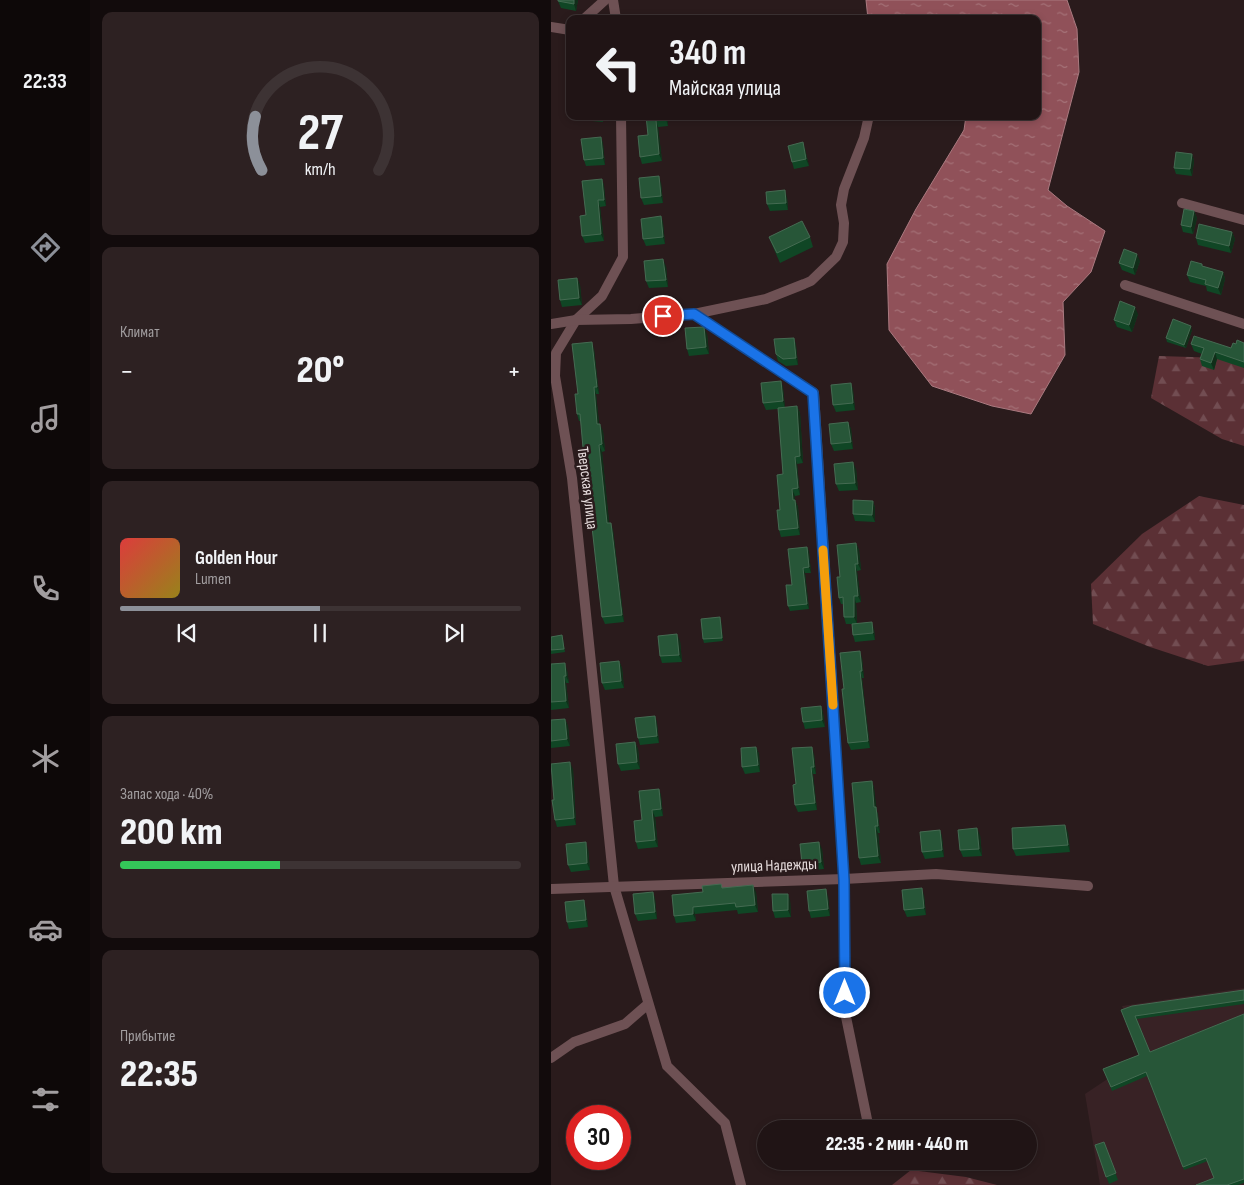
<!DOCTYPE html>
<html lang="ru">
<head>
<meta charset="utf-8">
<style>
	:root { --surface:#201415; --page:#2d2122; --text:#f1f3f6; --muted:#a29ea0; --line:#3d3334; --accent:#8c9099 }
	body { margin:0; font-family:"Sofia Sans Condensed",sans-serif; background:var(--page); color:var(--text); height:100vh; display:flex; flex-direction:column; font-size:19px; white-space:nowrap }
	* { box-sizing:border-box; margin:0 }
	p { font-size:16px; color:var(--muted) }
	.icon { flex:none; width:28px; height:28px; fill:none; stroke:currentColor; stroke-width:2; stroke-linecap:round; stroke-linejoin:round }
	.map { position:relative; flex:1; overflow:hidden }
	.sheet { display:flex; flex-direction:column; gap:12px; padding:12px; background:#120b0c; width:461px }
	.sheet>* { flex:none }
	.hud { position:absolute; left:15px; top:15px; width:475px; height:105px; border-radius:10px; box-shadow:0 2px 8px #0003,0 0 0 1px var(--line); background:#201415; color:var(--text); overflow:hidden }
	.speed { position:absolute; left:15px; top:1105px; display:flex; gap:10px; font-size:25px; font-weight:700; text-align:center }
	.speed>* { display:grid; place-content:center; width:65px; height:65px; border-radius:50%; background:var(--surface); box-shadow:0 2px 8px #0003,0 0 0 1px var(--line); line-height:1 }
	.speed .limit { border:8px solid #d22; background:#fff; color:#111 }
	.pin { position:absolute; display:grid; place-items:center; width:42px; height:42px; color:#fff; margin:-21px; border:2px solid #fff; border-radius:50%; box-shadow:0 1px 5px #0007 }
	.me { position:absolute; width:55px; margin:-28px; rotate:0deg; stroke-linejoin:round; filter:drop-shadow(0 0 4px #0008) }
	.turn { display:flex; align-items:center; gap:18px; height:105px; padding:0 20px; font-size:22px }
	.turn .icon { width:65px; height:65px; stroke-width:2.5 }
	.turn b { display:block; font-size:35px; line-height:42px }
	.big { font-size:38px; font-weight:800; line-height:1.1 }
	.sheet .card { flex:1; display:flex; flex-direction:column; justify-content:center; gap:8px; min-width:0; padding:0 18px; border-radius:10px; background:var(--page) }
	.sheet .dial { align-items:center; gap:0 }
	.dial svg { height:130px; overflow:visible; fill:none; stroke:var(--line); stroke-width:7; stroke-linecap:round; text-anchor:middle }
	.dial text { fill:var(--text); stroke:none }
	.song { display:flex; align-items:center; gap:15px }
	.cover { width:60px; height:60px; border-radius:8px; background:linear-gradient(135deg,hsl(0 70% 55%),hsl(50 70% 35%)) }
	.played { height:5px; border-radius:2px; background:linear-gradient(90deg,var(--accent) 50%,var(--line) 50%) }
	.keys { display:flex; justify-content:space-around; direction:ltr }
	.heat { display:flex; justify-content:space-between; align-items:center; font-size:28px; direction:ltr }
	.charge { height:8px; border-radius:4px; background:linear-gradient(90deg,#34c759 40%,var(--line) 0) }
	.trip { position:absolute; left:206px; top:1120px; width:280px; height:50px; border-radius:25px; background:var(--surface); box-shadow:0 2px 8px #0003,0 0 0 1px var(--line); font-weight:800; line-height:50px; text-align:center }
	main { display:flex; flex:1; min-height:0 }
	.tab-bar { display:flex; flex-direction:column; width:90px; justify-content:space-around; align-items:center; background:#0d0808; color:var(--muted) }
	.tab-bar .icon { width:35px; height:35px }
	.tab-bar .selected { color:var(--accent) }
	.tab-bar b { font-size:22px; color:var(--text) }
	.map>svg:first-child { display:block }
</style>
</head>
<body>
<main>
<nav class="tab-bar">
<b>22:33</b>
<svg class="icon selected" aria-label="directions" viewBox="0 0 24 24"><path d="M12 3l9 9-9 9-9-9zM9 14v-3h6M13 9l2 2-2 2"/></svg>
<svg class="icon" aria-label="music" viewBox="0 0 24 24"><path d="M9 18V5l10-2v13"/><circle cx="6" cy="18" r="3"/><circle cx="16" cy="16" r="3"/></svg>
<svg class="icon" aria-label="phone" viewBox="0 0 24 24"><path d="M5 4h4l2 5-3 2q2 4 5 5l2-3 5 2v4C11 20 4 13 5 4z"/></svg>
<svg class="icon" aria-label="climate" viewBox="0 0 24 24"><path d="M12 3v18M4 7l16 10M4 17L20 7"/></svg>
<svg class="icon" aria-label="car" viewBox="0 0 24 24"><path d="M5 17H2v-5l4-1 3-4h7l3 4 3 1v5h-3M9 17h6M6 11h13"/><circle cx="7" cy="17" r="2"/><circle cx="17" cy="17" r="2"/></svg>
<svg class="icon" aria-label="filters" viewBox="0 0 24 24"><path d="M4 7h16M4 17h16"/><circle cx="9" cy="7" r="2"/><circle cx="15" cy="17" r="2"/></svg>
</nav>
<section class="sheet">
<div class="card dial"><svg viewBox="0 0 100 80">
<path d="M14 69A42 42 0 1 1 86 69"/>
<path d="M14 69A42 42 0 0 1 10 36" stroke="#8c9099"/>
<text x="50" y="56" font-size="32" font-weight="700">27</text>
<text x="50" y="72" font-size="11">km/h</text>
</svg></div>
<div class="card"><p>Климат</p>
<div class="heat"><a>−</a><b class="big">20°</b><a>+</a></div>
</div>
<div class="card">
<div class="song"><i class="cover"></i><div><b>Golden Hour</b><p>Lumen</p></div></div>
<div class="played"></div>
<div class="keys"><svg class="icon" aria-label="previous" viewBox="0 0 24 24"><path d="M18 5L8 12l10 7zM5 5v14"/></svg><svg class="icon" aria-label="pause" viewBox="0 0 24 24"><path d="M8 5v14M16 5v14"/></svg><svg class="icon" aria-label="next" viewBox="0 0 24 24"><path d="M6 5l10 7-10 7zM19 5v14"/></svg></div>
</div>
<div class="card"><p>Запас хода · 40%</p><b class="big">200 km</b><div class="charge"></div></div>
<div class="card"><p>Прибытие</p><b class="big">22:35</b></div>
</section>
<div class="map">
<svg width="693" height="1185" viewBox="0 0 693 1185">
	<defs>
		<pattern id="forest-firs" width="22" height="20" patternUnits="userSpaceOnUse" patternTransform="scale(1.25)"><rect width="22" height="20" fill="#5b3035"/><path d="M5 1l3.5 6h-7zM16 11l3.5 6h-7z" fill="#724d52"/></pattern>
		<pattern id="water-ripples" width="26" height="14" patternUnits="userSpaceOnUse" patternTransform="scale(1.25)"><rect width="26" height="14" fill="#905159"/><path d="M2 4q2-2 4 0t4 0M15 11q2-2 4 0t4 0" fill="none" stroke="#a57278"/></pattern>
	</defs>
	<rect width="100%" height="100%" fill="#2a1b1c"/>
	<polygon fill="#382225" points="693,988 693,1185 549,1185 534,1094 561,1076 591,1065 571,1006"/>
	<g fill="url(#forest-firs)">
		<polygon points="608,356 672,358 693,365 693,446 671,439 600,398"/>
		<polygon points="648,496 693,505 693,661 657,666 599,647 542,624 540,584 591,534"/>
		<polygon points="360,1170 415,1177 446,1185 341,1185"/>
	</g>
	<polygon fill="url(#water-ripples)" stroke="#aa7a80" points="315,0 516,0 526,29 528,72 497,190 516,206 554,231 540,272 512,302 514,355 480,414 441,406 381,386 338,330 336,264 365,209 413,130 415,116 486,116 486,19 317,19"/>
	<g fill="none" stroke-linecap="round" stroke-linejoin="round">
		<g stroke="#6e5154" stroke-width="10">
			<polyline points="62,0 65,19"/>
			<polyline points="33,19 54,0"/>
			<polyline points="0,27 19,30"/>
			<polyline points="70,116 72,257 51,296 25,320 5,353 4,376 21,478 63,886 116,1066 174,1123 190,1185"/>
			<polyline points="631,203 693,220"/>
			<polyline points="574,285 693,324"/>
			<polyline points="143,314 215,299 253,284 260,281 285,257 292,242 293,223 290,205 293,189 313,138 317,120 315,116"/>
			<polyline points="0,324 25,320 80,319 143,314 263,393 293,879 294,1012 318,1129"/>
			<polyline points="0,889 293,879 385,874 537,886"/>
			<polyline points="0,1058 23,1042 74,1024 97,1004"/>
		</g>
	</g>
	<g fill="#104625">
		<polygon points="27,0 25,11 10,8 7,1"/>
		<polygon points="29,116 52,116 52,122 30,120"/>
		<polygon points="95,116 116,116 117,126 107,127 111,161 91,164 89,157 97,135"/>
		<polygon points="273,116 293,116 293,118 274,120"/>
		<polygon points="50,137 52,144 54,165 35,166 33,160"/>
		<polygon points="254,149 258,166 243,169 241,162"/>
		<polygon points="641,154 643,161 641,176 625,174 623,168"/>
		<polygon points="51,179 53,186 55,206 49,207 53,241 34,243 31,236"/>
		<polygon points="110,183 112,203 93,205 90,198"/>
		<polygon points="236,197 237,210 219,211 216,204"/>
		<polygon points="643,211 646,218 642,234 632,232 630,225"/>
		<polygon points="110,216 112,223 114,244 95,246 92,239"/>
		<polygon points="681,232 684,239 680,253 647,245 645,238"/>
		<polygon points="218,237 259,237 262,247 229,263 222,247"/>
		<polygon points="589,261 584,275 571,270 568,263"/>
		<polygon points="115,266 117,287 98,288 95,281"/>
		<polygon points="652,267 672,272 674,279 670,295 656,291 655,286 639,282 636,275"/>
		<polygon points="26,278 29,285 31,305 11,307 9,300"/>
		<polygon points="587,314 581,332 566,327 563,320"/>
		<polygon points="641,330 635,348 616,342 615,338"/>
		<polygon points="156,334 158,354 138,356 136,349"/>
		<polygon points="243,338 245,345 247,365 235,366 227,361 225,354"/>
		<polygon points="693,343 693,368 666,359 663,370 651,366 649,359 651,354 643,351 640,344 680,348 685,344"/>
		<polygon points="43,349 48,394 45,394 48,424 52,431 54,451 51,452 58,523 62,530 73,622 54,624 51,617 40,516 38,516 36,509 33,459 30,421 28,421 26,414 27,394"/>
		<polygon points="230,381 232,388 234,408 246,406 249,413 252,463 246,464 249,495 244,496 244,500 247,507 249,535 230,537 228,530 232,474 227,409 215,410 212,403"/>
		<polygon points="300,383 302,390 304,410 285,412 282,405"/>
		<polygon points="297,422 300,429 302,449 283,451 280,444"/>
		<polygon points="305,469 307,490 288,491 285,484"/>
		<polygon points="322,501 324,508 324,522 304,521 302,514"/>
		<polygon points="305,543 308,550 310,570 306,571 310,602 305,603 306,623 323,629 324,640 304,642 302,635 301,624 295,624 293,617 292,604 290,604 288,598 289,577"/>
		<polygon points="256,547 258,552 260,573 254,573 258,609 239,611 237,606 241,585"/>
		<polygon points="170,621 172,641 153,643 152,639"/>
		<polygon points="11,635 12,639 14,652 0,654 0,637"/>
		<polygon points="129,641 131,662 111,663 109,656"/>
		<polygon points="311,658 313,678 311,678 319,748 300,750 297,743 293,689"/>
		<polygon points="68,661 71,668 73,688 54,690 51,683"/>
		<polygon points="0,664 16,670 18,683 15,683 18,708 0,710"/>
		<polygon points="270,706 272,713 274,727 254,729 252,722"/>
		<polygon points="104,716 106,723 108,743 89,745 87,738"/>
		<polygon points="14,719 17,726 19,746 0,748 0,720"/>
		<polygon points="84,742 87,749 89,769 70,771 67,764"/>
		<polygon points="205,747 208,754 209,772 194,774 191,767"/>
		<polygon points="263,754 265,774 262,774 266,810 247,812 244,805"/>
		<polygon points="22,769 25,825 6,827 4,820 3,800"/>
		<polygon points="321,781 323,788 325,809 327,814 329,833 327,833 330,863 310,865 308,858"/>
		<polygon points="108,789 110,796 112,816 104,817 107,847 87,849 85,842 91,820"/>
		<polygon points="389,830 391,837 393,857 374,859 371,852"/>
		<polygon points="517,832 519,852 465,856 462,849"/>
		<polygon points="429,835 431,856 412,857 409,850"/>
		<polygon points="37,849 39,870 20,872 17,865"/>
		<polygon points="271,849 273,869 253,871 251,864"/>
		<polygon points="172,888 205,892 207,912 187,914 186,910 144,914 145,921 125,923 123,916 152,892"/>
		<polygon points="102,892 104,899 106,919 87,921 84,914"/>
		<polygon points="373,895 375,915 356,917 353,910"/>
		<polygon points="277,896 279,916 260,918 258,911"/>
		<polygon points="239,900 240,917 224,918 222,911"/>
		<polygon points="35,907 37,927 18,929 16,922"/>
		<polygon points="693,990 693,1004 586,1019 599,1052 693,1014 693,1183 687,1185 645,1185 663,1178 657,1161 633,1170 596,1076 561,1091 552,1069 588,1055 570,1010"/>
		<polygon points="553,1142 567,1180 558,1184 544,1145"/>
	</g>
	<g fill="#112e19">
		<polygon points="23,0 27,0 25,11 23,4"/>
		<polygon points="114,116 116,116 117,126 115,119"/>
		<polygon points="105,120 107,127 111,161 108,154"/>
		<polygon points="50,137 52,144 54,165 52,158"/>
		<polygon points="252,142 254,149 258,166 255,159"/>
		<polygon points="641,154 643,161 641,176 639,169"/>
		<polygon points="108,176 110,183 112,203 110,196"/>
		<polygon points="51,179 53,186 55,206 53,200"/>
		<polygon points="234,190 236,197 237,210 235,203"/>
		<polygon points="47,200 49,207 53,241 50,234"/>
		<polygon points="643,211 646,218 642,234 640,227"/>
		<polygon points="110,216 112,223 114,244 112,237"/>
		<polygon points="681,232 684,239 680,253 678,246"/>
		<polygon points="586,254 589,261 584,275 582,268"/>
		<polygon points="112,259 115,266 117,287 115,280"/>
		<polygon points="672,272 674,279 670,295 667,288"/>
		<polygon points="26,278 29,285 31,305 28,298"/>
		<polygon points="584,307 587,314 581,332 578,325"/>
		<polygon points="640,326 641,330 635,348 633,345"/>
		<polygon points="153,327 156,334 158,354 155,347"/>
		<polygon points="243,338 245,345 247,365 245,358"/>
		<polygon points="41,342 43,349 48,394 46,387"/>
		<polygon points="664,352 666,359 663,370 660,363"/>
		<polygon points="230,381 232,388 234,408 232,401"/>
		<polygon points="300,383 302,390 304,410 302,403"/>
		<polygon points="43,387 45,394 49,431 46,424"/>
		<polygon points="246,406 249,413 252,463 249,456"/>
		<polygon points="297,422 300,429 302,449 300,442"/>
		<polygon points="49,424 52,431 54,451 51,444"/>
		<polygon points="48,445 51,452 59,530 56,523"/>
		<polygon points="244,457 246,464 249,495 247,488"/>
		<polygon points="302,462 305,469 307,490 304,483"/>
		<polygon points="241,489 244,496 244,507 242,500"/>
		<polygon points="244,500 247,507 249,535 247,528"/>
		<polygon points="322,501 324,508 324,522 321,515"/>
		<polygon points="60,523 62,530 73,622 71,615"/>
		<polygon points="305,543 308,550 310,570 307,564"/>
		<polygon points="256,547 258,552 260,573 258,567"/>
		<polygon points="304,564 306,571 310,602 307,596"/>
		<polygon points="252,568 254,573 258,609 256,604"/>
		<polygon points="303,596 305,603 306,624 303,617"/>
		<polygon points="169,617 170,621 172,641 171,638"/>
		<polygon points="321,622 323,629 324,640 322,633"/>
		<polygon points="126,634 129,641 131,662 128,655"/>
		<polygon points="309,651 311,658 313,678 311,671"/>
		<polygon points="68,661 71,668 73,688 70,681"/>
		<polygon points="14,663 16,670 18,683 15,676"/>
		<polygon points="309,671 311,678 319,748 317,741"/>
		<polygon points="13,676 15,683 18,708 15,701"/>
		<polygon points="270,706 272,713 274,727 271,720"/>
		<polygon points="104,716 106,723 108,743 106,736"/>
		<polygon points="14,719 17,726 19,746 16,739"/>
		<polygon points="84,742 87,749 89,769 86,762"/>
		<polygon points="205,747 208,754 209,772 207,765"/>
		<polygon points="261,747 263,754 265,774 263,767"/>
		<polygon points="19,762 22,769 25,825 23,818"/>
		<polygon points="260,767 262,774 266,810 264,803"/>
		<polygon points="321,781 323,788 329,833 327,826 323,807"/>
		<polygon points="108,789 110,796 112,816 110,809"/>
		<polygon points="101,810 104,817 107,847 104,840"/>
		<polygon points="514,825 517,832 519,852 517,845"/>
		<polygon points="324,826 327,833 330,863 327,856"/>
		<polygon points="426,828 429,835 431,856 428,849"/>
		<polygon points="389,830 391,837 393,857 391,850"/>
		<polygon points="35,842 37,849 39,870 36,863"/>
		<polygon points="268,842 271,849 273,869 270,862"/>
		<polygon points="202,885 205,892 207,912 204,905"/>
		<polygon points="371,888 373,895 375,915 373,908"/>
		<polygon points="275,889 277,896 279,916 277,909"/>
		<polygon points="102,892 104,899 106,919 104,912"/>
		<polygon points="237,894 239,900 240,917 237,910"/>
		<polygon points="33,900 35,907 37,927 35,920"/>
		<polygon points="142,907 144,914 145,921 142,914"/>
	</g>
	<g fill="#275638" stroke="#456b52">
		<polygon points="7,0 23,0 23,4 7,1"/>
		<polygon points="29,116 50,116 50,118 29,117"/>
		<polygon points="95,116 114,116 115,119 105,120 108,154 89,157 87,136 97,135"/>
		<polygon points="50,137 52,158 33,160 30,139"/>
		<polygon points="252,142 255,159 241,162 237,146"/>
		<polygon points="625,152 641,154 639,169 623,168"/>
		<polygon points="108,176 110,196 90,198 88,178"/>
		<polygon points="51,179 53,200 47,200 50,234 31,236 29,216 35,215 31,181"/>
		<polygon points="234,190 235,203 216,204 215,192"/>
		<polygon points="633,209 643,211 640,227 630,225"/>
		<polygon points="110,216 112,237 92,239 90,219"/>
		<polygon points="251,221 259,237 226,253 218,237"/>
		<polygon points="648,224 681,232 678,246 645,238"/>
		<polygon points="573,249 586,254 582,268 568,263"/>
		<polygon points="112,259 115,280 95,281 93,261"/>
		<polygon points="640,261 651,264 651,266 672,272 667,288 654,284 655,280 636,275"/>
		<polygon points="26,278 28,298 9,300 7,280"/>
		<polygon points="569,301 584,307 578,325 563,320"/>
		<polygon points="622,319 640,326 633,345 615,338"/>
		<polygon points="153,327 155,347 136,349 134,328"/>
		<polygon points="643,336 680,348 682,343 685,344 686,340 693,343 693,362 664,352 660,363 649,359 653,348 640,344"/>
		<polygon points="243,338 245,358 232,359 225,354 223,339"/>
		<polygon points="41,342 46,387 43,387 46,424 49,424 51,444 48,445 56,523 60,523 71,615 51,617 39,509 36,509 30,459 33,459 29,414 26,414 24,394 27,394 21,344"/>
		<polygon points="230,381 232,401 212,403 210,383"/>
		<polygon points="300,383 302,403 282,405 280,385"/>
		<polygon points="246,406 249,456 244,457 247,488 241,489 242,500 244,500 247,528 228,530 226,510 229,510 226,475 232,474 227,408"/>
		<polygon points="297,422 300,442 280,444 278,424"/>
		<polygon points="302,462 304,483 285,484 283,464"/>
		<polygon points="302,500 322,501 321,515 302,514"/>
		<polygon points="305,543 307,564 304,564 307,596 303,596 303,617 293,617 292,597 288,598 286,577 289,577 286,545"/>
		<polygon points="256,547 258,567 252,568 256,604 237,606 235,585 241,585 237,549"/>
		<polygon points="169,617 171,638 152,639 150,619"/>
		<polygon points="321,622 322,633 302,635 301,624"/>
		<polygon points="126,634 128,655 109,656 107,636"/>
		<polygon points="11,635 13,649 0,650 0,637"/>
		<polygon points="309,651 311,671 309,671 317,741 297,743 291,689 293,689 289,653"/>
		<polygon points="68,661 70,681 51,683 49,663"/>
		<polygon points="14,663 15,676 13,676 15,701 0,702 0,664"/>
		<polygon points="270,706 271,720 252,722 250,708"/>
		<polygon points="104,716 106,736 87,738 84,718"/>
		<polygon points="14,719 16,739 0,741 0,720"/>
		<polygon points="84,742 86,762 67,764 65,744"/>
		<polygon points="205,747 207,765 191,767 190,748"/>
		<polygon points="261,747 263,767 260,767 264,803 244,805 242,785 245,784 241,748"/>
		<polygon points="19,762 23,818 4,820 1,800 3,800 0,764"/>
		<polygon points="321,781 323,807 325,807 327,826 324,826 327,856 308,858 301,783"/>
		<polygon points="108,789 110,809 101,810 104,840 85,842 83,821 91,820 88,791"/>
		<polygon points="514,825 517,845 462,849 461,828"/>
		<polygon points="426,828 428,849 409,850 407,830"/>
		<polygon points="389,830 391,850 371,852 369,832"/>
		<polygon points="35,842 36,863 17,865 15,844"/>
		<polygon points="268,842 270,862 251,864 249,844"/>
		<polygon points="170,884 171,888 202,885 204,905 185,907 184,903 142,907 142,914 123,916 121,895 152,892 151,886"/>
		<polygon points="371,888 373,908 353,910 351,890"/>
		<polygon points="275,889 277,909 258,911 256,891"/>
		<polygon points="102,892 104,912 84,914 82,894"/>
		<polygon points="221,894 237,894 237,910 222,911"/>
		<polygon points="33,900 35,920 16,922 14,902"/>
		<polygon points="693,990 693,1000 584,1016 599,1052 693,1014 693,1179 676,1185 645,1185 663,1178 655,1158 632,1167 595,1072 560,1087 552,1069 588,1055 570,1010 581,1006"/>
		<polygon points="553,1142 565,1173 555,1177 544,1145"/>
	</g>
	<g fill="none" stroke-linecap="round" stroke-linejoin="round">
		<g stroke="#114b97" stroke-width="12">
			<polyline id="route" points="112,316 143,314 262,393 293,880 294,993"/>
		</g>
		<use href="#route" stroke="#1a73e8" stroke-width="9"/>
		<polyline stroke="#f59e0b" stroke-width="9" points="272,550 282,705"/>
	</g>
	<g text-anchor="middle" dominant-baseline="central" stroke-width="5" stroke-linejoin="round" paint-order="stroke">
		<g font-size="16" fill="#e5dbdb" stroke="#2a1b1c">
			<text transform="translate(36 488) rotate(83)">Тверская улица</text>
			<text transform="translate(223 866) rotate(-2)">улица Надежды</text>
		</g>
	</g>
</svg>
<div class="speed"><div class="limit">30</div></div>
<div class="pin" style="left:112px;top:316px;background:#d93025"><svg class="icon" aria-label="arrive" viewBox="0 0 24 24"><path d="M6 21V4h12l-3 4 3 4H6"/></svg></div>
<svg class="me" style="left:294px;top:993px" viewBox="-20 -20 40 40"><circle r="17" fill="#1a73e8" stroke="#fff" stroke-width="3"/><path d="M0-11L8 9 0 5-8 9z" fill="#fff"/></svg>
<div class="trip">22:35 · 2 мин · 440 m</div>
<div class="hud">
<div class="turn"><svg class="icon" aria-label="left" viewBox="0 0 24 24"><path d="M17 20v-9H6M10 6l-5 5 5 5"/></svg><div><b>340 m</b>Майская улица</div></div>
</div>
</div>
</main>
</body>
</html>
